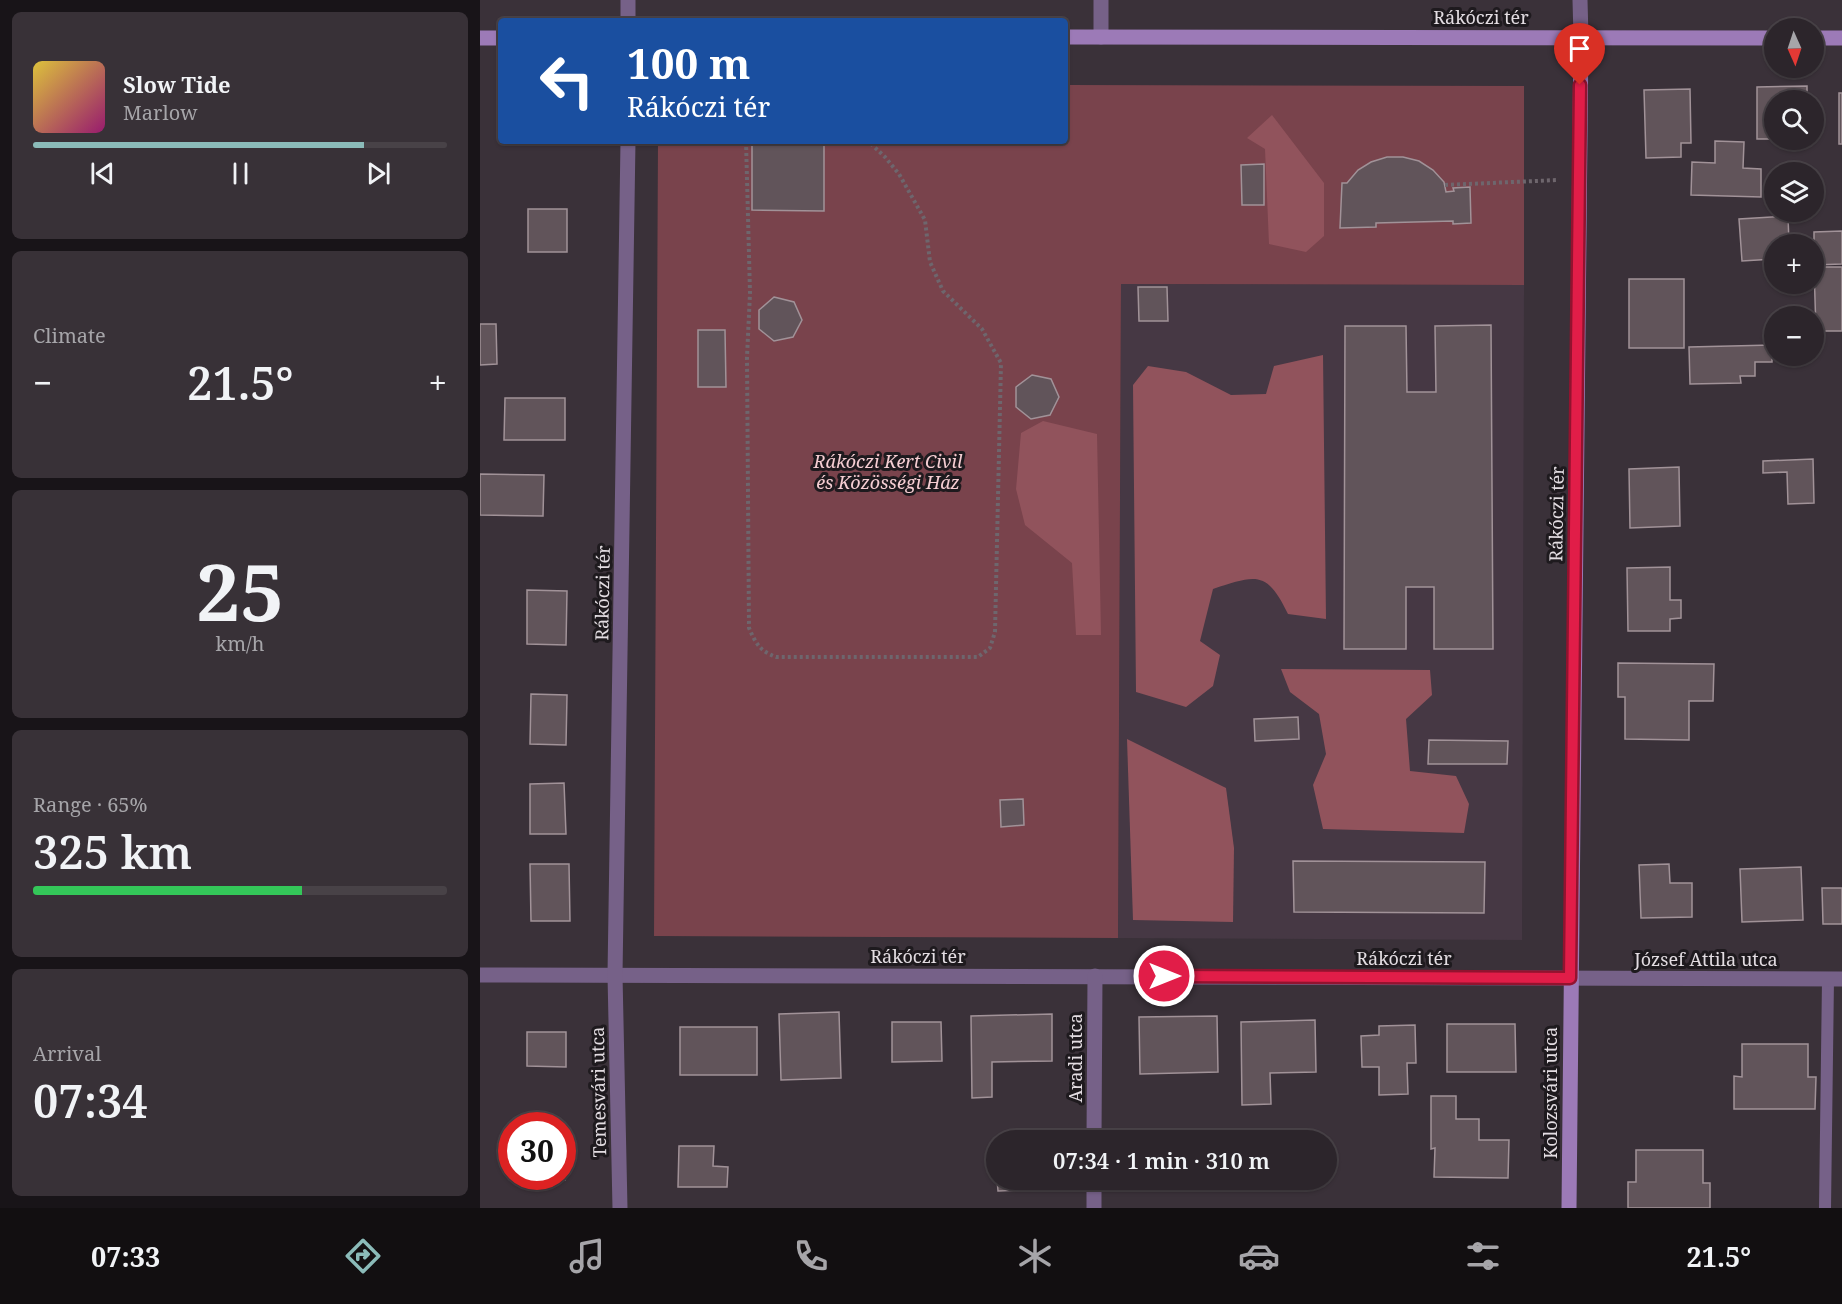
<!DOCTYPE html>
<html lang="en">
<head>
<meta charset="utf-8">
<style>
	:root { --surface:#2c252b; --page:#383137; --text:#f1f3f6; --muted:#a6a5a9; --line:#484247; --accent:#8bbbb9 }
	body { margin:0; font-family:"Noto Serif",serif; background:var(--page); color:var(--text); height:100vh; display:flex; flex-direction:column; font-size:22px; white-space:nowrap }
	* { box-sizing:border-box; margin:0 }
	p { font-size:20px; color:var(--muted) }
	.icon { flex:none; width:33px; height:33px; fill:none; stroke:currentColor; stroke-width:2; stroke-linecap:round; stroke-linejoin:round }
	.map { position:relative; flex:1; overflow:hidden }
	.details { display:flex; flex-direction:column; gap:12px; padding:12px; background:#181418; width:480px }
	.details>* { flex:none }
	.banner { position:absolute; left:18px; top:18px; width:570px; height:126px; border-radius:6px; box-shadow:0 2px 4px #0004,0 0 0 2px var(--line); background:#1a4fa0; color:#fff; overflow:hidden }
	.needle { width:39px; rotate:177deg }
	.buttons { position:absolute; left:1284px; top:18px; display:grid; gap:12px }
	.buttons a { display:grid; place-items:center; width:60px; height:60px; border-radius:50%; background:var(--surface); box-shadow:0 2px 4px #0004,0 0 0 2px var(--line); font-size:30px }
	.speed { position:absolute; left:18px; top:1112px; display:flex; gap:12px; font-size:30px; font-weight:700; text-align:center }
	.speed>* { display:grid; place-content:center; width:78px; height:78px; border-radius:50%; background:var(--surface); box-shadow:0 2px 4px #0004,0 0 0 2px var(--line); line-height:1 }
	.speed .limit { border:9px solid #d22; background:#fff; color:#111 }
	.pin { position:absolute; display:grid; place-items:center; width:51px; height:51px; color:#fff; margin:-62px -26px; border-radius:50% 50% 50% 0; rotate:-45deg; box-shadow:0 0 6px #0007 }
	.pin .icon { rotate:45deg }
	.me { position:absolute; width:66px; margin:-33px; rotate:90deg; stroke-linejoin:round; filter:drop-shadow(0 0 4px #0008) }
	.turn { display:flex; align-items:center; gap:21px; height:126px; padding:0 30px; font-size:27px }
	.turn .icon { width:78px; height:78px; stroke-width:2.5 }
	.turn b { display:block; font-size:42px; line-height:51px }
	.big { font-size:45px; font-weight:600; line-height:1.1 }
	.details .tile { flex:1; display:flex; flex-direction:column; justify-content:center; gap:9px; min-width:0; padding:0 21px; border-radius:9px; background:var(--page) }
	.details .dial { align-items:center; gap:0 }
	.dial b { font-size:78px; line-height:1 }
	.song { display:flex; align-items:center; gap:18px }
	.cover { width:72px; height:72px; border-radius:9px; background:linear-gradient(135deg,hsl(50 70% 55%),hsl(320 70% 35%)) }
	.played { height:6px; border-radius:3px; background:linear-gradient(90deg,var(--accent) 80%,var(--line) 80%) }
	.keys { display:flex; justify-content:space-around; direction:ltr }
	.heat { display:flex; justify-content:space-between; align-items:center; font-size:33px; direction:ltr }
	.charge { height:9px; border-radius:4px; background:linear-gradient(90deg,#34c759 65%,var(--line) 0) }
	.trip { position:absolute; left:506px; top:1130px; width:351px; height:60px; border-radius:30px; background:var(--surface); box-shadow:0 2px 4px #0004,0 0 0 2px var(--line); font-weight:600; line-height:60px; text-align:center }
	.tabs { display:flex; height:96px; justify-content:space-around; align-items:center; background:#120f11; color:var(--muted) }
	.tabs .icon { width:42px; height:42px }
	.tabs .active { color:var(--accent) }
	.tabs b { font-size:27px; color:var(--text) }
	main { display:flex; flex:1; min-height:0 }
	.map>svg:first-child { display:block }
</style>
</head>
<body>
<main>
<section class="details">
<div class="tile">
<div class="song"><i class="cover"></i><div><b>Slow Tide</b><p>Marlow</p></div></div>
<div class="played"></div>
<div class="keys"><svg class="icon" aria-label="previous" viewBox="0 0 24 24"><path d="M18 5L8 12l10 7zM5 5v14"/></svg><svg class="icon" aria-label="pause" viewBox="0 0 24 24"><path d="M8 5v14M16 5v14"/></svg><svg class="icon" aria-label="next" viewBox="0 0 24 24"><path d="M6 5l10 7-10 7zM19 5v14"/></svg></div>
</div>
<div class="tile"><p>Climate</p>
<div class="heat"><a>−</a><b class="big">21.5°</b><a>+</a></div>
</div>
<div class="tile dial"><b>25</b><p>km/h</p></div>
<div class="tile"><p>Range · 65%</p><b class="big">325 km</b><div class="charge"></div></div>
<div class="tile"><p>Arrival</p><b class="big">07:34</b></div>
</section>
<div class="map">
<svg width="1362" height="1208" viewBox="0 0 1362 1208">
	<rect width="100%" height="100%" fill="#3a3139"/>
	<polygon fill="#463844" points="641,284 1044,285 1042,940 638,938"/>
	<polygon fill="#79434c" points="585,85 1044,86 1044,285 641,284 638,938 174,936 178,141 585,141"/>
	<g fill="#91535c">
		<polygon points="792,115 844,183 844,236 826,252 789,244 785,149 767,138"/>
		<path d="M843 355 846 619 808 614C787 570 776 575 733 589L720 641 740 655 733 686 706 707 656 692 653 385 668 366 706 372 751 395 786 394 794 366Z"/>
		<polygon points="563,421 617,434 621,635 596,635 592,563 545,525 536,489 541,433"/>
		<polygon points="801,669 950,670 952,695 926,719 930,771 976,776 989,804 984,833 843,829 833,785 846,754 839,714 810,692"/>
		<polygon points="647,739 746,788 754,848 753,922 653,920"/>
	</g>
	<g fill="#61545a" stroke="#a19298" stroke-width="1.5">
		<polygon points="1327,86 1327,100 1294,100 1294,139 1277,139 1277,87"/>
		<polygon points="1210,89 1211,143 1201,143 1201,157 1166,158 1164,90"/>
		<rect x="1359" y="93" width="3" height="51"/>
		<polygon points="272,141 344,141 344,211 272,210"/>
		<polygon points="1235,141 1264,142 1263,168 1281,169 1281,197 1211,195 1212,162 1235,163"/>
		<polygon points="907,157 923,157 939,161 953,170 964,182 966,192 974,191 973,188 990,187 991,223 973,224 973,221 896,223 896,227 860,228 862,183 867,183 878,170 891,162"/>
		<polygon points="784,164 784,205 762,205 761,165"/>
		<rect x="48" y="209" width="39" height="43"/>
		<polygon points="1308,216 1309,244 1294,244 1294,259 1262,261 1259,219"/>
		<polygon points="1362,231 1362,264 1334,265 1334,232"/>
		<polygon points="1334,267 1362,267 1362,331 1336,331"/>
		<rect x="1149" y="279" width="55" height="69"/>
		<polygon points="658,287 687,287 688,321 659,321"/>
		<polygon points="294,297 314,302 322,320 313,337 294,341 279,329 279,310"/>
		<polygon points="0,324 16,324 17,364 0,365"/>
		<polygon points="1011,325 1013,649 954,649 954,587 926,587 926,649 864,649 865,326 926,326 927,392 956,392 955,326"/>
		<polygon points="218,330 245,330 246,387 218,387"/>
		<polygon points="1292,345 1292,362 1275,362 1275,376 1260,376 1261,383 1210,384 1209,347"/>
		<polygon points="552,375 571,379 579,397 570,415 551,419 536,407 536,387"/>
		<polygon points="25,398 85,398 85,440 24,440"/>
		<polygon points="1333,459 1334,503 1308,504 1307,472 1283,473 1283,461"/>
		<polygon points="1199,467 1200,526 1150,528 1149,469"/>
		<polygon points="0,474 64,475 63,516 0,515"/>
		<polygon points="1190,567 1190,600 1201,600 1201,618 1190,619 1190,631 1148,631 1147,568"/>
		<polygon points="47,590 87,591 86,645 47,644"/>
		<polygon points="1138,663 1234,664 1233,701 1209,701 1209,740 1145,739 1145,697 1138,697"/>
		<polygon points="51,694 87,695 86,745 50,744"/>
		<polygon points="818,717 819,739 775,741 774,719"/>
		<polygon points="949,740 1028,741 1027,764 948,764"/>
		<polygon points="84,783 86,834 50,834 50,784"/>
		<polygon points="543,799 544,825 521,827 520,800"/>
		<polygon points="813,861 1005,862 1004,913 814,912"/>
		<polygon points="50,864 89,864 90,921 51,921"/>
		<polygon points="1189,864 1190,883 1212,883 1212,917 1161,918 1159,865"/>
		<polygon points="1321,867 1323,920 1262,922 1260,869"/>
		<polygon points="1342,888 1362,888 1362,924 1343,924"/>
		<polygon points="359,1012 361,1078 301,1080 299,1014"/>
		<polygon points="572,1014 572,1061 512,1062 512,1097 492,1098 491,1016"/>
		<polygon points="737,1016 738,1072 660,1074 659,1017"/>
		<polygon points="835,1020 836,1072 790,1073 791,1104 762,1105 761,1022"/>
		<polygon points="412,1022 461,1022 462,1061 412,1062"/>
		<polygon points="967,1024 1035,1024 1036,1072 967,1072"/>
		<polygon points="935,1025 936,1063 927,1063 928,1094 899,1095 899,1067 882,1067 881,1036 899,1035 899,1026"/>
		<rect x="200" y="1027" width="77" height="48"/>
		<polygon points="47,1032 86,1032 86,1067 47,1066"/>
		<polygon points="1262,1044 1328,1044 1328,1077 1336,1077 1335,1109 1254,1109 1254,1076 1262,1077"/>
		<polygon points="951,1096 976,1096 976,1119 999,1119 999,1140 1029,1140 1028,1178 954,1177 955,1148 951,1149"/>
		<polygon points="82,1125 86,1125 85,1180 42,1179 42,1176 82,1176"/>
		<polygon points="718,1133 718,1140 664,1140 664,1135"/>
		<polygon points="199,1146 234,1146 233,1166 248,1167 247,1187 198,1187"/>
		<polygon points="1156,1150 1223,1150 1223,1183 1230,1183 1230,1208 1148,1208 1148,1182 1156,1182"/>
		<polygon points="517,1179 573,1179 573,1189 518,1191"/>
		<polygon points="665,1179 719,1179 719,1182 665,1183"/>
	</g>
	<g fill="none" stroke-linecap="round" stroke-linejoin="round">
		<g stroke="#6e666d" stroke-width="4" stroke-dasharray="3 3" stroke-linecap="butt">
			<path d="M266 141 270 293 267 357 269 628C276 644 280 651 296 657H498L510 648 515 632 521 363 502 329 463 291 450 262 445 220 419 174 405 157 388 141"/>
			<polyline points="965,185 1078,180"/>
		</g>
		<polyline stroke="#766188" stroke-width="12" points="1345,1208 1348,979"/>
		<g stroke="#766188" stroke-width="15">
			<polyline points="621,0 621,37"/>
			<polyline points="1100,0 1101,37"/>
			<polyline points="148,21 148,0"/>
			<polyline points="0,975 1362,979"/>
			<polyline points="614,1140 615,976"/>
			<polyline points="140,1208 135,975 148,141"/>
			<polyline points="614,1208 614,1179"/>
		</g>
		<g stroke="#9c7ab7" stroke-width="15">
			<polyline points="585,37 1294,38"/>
			<polyline points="0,38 21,38"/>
			<polyline points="1334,38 1362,38"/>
			<polyline points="1089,1208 1101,37"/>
		</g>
	</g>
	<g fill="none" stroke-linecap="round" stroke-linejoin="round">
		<g stroke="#92132f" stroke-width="15">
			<polyline id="route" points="684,976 1090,978 1100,85"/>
		</g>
		<use href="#route" stroke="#e11d48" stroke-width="10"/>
	</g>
	<g text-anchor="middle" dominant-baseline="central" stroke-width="6" stroke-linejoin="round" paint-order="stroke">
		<g font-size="18" fill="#e3dde2" stroke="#1e1a1e">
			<text x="1001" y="17">Rákóczi tér</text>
			<text transform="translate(1076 514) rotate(-89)">Rákóczi tér</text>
			<text transform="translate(122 593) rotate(-89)">Rákóczi tér</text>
			<text x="438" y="956">Rákóczi tér</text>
			<text x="924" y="958">Rákóczi tér</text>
			<text x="1226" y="959">József Attila utca</text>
			<text transform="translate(595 1058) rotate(-90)">Aradi utca</text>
			<text transform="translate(118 1092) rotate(-91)">Temesvári utca</text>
			<text transform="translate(1070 1093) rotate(-90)">Kolozsvári utca</text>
		</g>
		<g font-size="18" font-style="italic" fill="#f6ced3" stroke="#1e1a1e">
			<text x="408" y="461">Rákóczi Kert Civil<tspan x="408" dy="21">és Közösségi Ház</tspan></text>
		</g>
	</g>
</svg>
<div class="buttons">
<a><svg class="needle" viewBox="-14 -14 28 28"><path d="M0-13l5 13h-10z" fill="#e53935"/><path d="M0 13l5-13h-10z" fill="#a6a5a9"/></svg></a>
<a><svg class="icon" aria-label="search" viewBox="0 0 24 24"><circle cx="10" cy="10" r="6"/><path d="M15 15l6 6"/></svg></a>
<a><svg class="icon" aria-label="layers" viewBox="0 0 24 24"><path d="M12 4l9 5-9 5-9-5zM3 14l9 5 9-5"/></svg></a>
<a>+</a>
<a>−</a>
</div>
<div class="speed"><div class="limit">30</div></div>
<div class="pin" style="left:1100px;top:85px;background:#d93025"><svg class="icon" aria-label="arrive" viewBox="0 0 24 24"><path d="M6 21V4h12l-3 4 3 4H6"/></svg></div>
<svg class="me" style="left:684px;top:976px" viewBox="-20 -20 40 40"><circle r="17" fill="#e11d48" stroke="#fff" stroke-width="3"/><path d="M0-11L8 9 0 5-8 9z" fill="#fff"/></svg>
<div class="trip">07:34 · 1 min · 310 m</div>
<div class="banner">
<div class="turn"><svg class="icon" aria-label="left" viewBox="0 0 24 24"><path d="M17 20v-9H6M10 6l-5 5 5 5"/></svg><div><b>100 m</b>Rákóczi tér</div></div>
</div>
</div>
</main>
<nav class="tabs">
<b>07:33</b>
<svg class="icon active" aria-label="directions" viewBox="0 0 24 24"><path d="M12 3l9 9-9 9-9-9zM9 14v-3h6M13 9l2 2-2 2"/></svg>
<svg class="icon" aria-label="music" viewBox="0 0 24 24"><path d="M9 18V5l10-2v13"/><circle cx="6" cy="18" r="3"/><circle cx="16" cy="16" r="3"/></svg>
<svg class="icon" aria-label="phone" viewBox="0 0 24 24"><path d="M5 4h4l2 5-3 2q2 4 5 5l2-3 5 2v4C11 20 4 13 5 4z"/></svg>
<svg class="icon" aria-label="climate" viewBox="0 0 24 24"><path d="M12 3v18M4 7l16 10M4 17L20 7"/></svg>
<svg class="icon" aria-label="car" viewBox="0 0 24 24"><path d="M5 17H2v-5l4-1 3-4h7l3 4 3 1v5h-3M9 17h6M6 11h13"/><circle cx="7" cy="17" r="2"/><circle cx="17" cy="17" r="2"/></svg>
<svg class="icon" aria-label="filters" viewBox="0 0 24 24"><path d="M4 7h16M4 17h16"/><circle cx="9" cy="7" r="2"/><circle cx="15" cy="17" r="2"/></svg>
<b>21.5°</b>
</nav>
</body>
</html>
